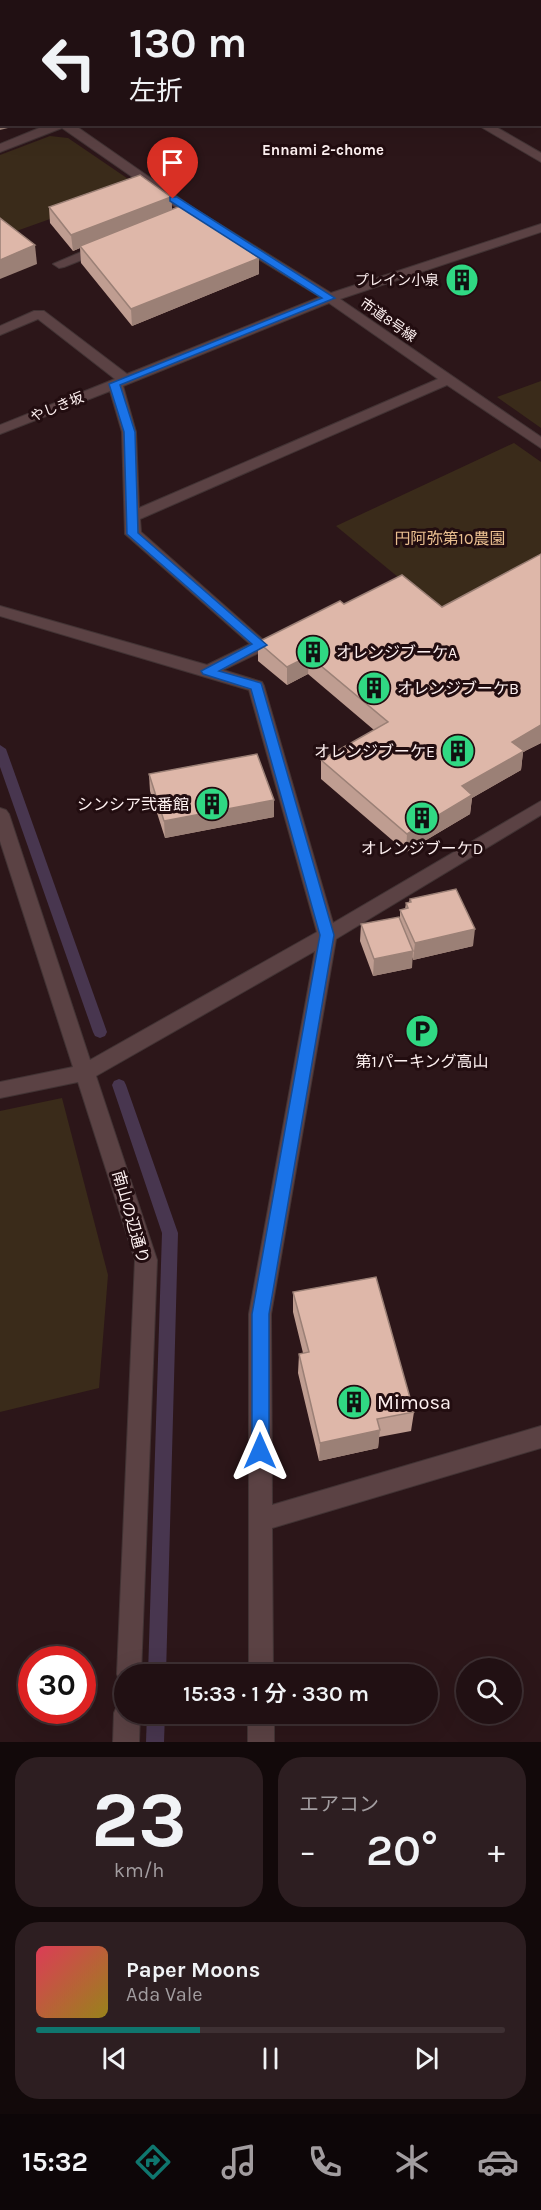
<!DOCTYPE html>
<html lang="ja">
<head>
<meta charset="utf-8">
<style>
	:root { --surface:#211013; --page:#2d1e21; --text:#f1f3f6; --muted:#a29da0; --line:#3e3033; --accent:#0f766e }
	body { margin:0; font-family:Karla,"Noto Sans JP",sans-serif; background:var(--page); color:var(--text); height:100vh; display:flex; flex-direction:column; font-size:22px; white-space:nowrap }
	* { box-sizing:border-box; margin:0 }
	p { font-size:20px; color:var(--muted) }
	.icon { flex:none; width:33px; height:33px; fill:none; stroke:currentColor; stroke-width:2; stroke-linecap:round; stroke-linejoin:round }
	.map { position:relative; height:1742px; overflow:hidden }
	.side { display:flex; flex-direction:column; gap:15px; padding:15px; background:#12090a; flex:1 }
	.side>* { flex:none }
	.guide { position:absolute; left:0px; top:0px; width:542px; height:126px; box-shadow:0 6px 24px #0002,0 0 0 2px var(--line); background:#211013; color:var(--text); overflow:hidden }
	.fabs { position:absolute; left:456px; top:1658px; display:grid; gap:12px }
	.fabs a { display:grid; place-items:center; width:66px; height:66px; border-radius:50%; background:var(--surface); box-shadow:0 6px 24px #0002,0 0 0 2px var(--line); font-size:30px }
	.speed { position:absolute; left:18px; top:1646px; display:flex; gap:12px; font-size:30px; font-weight:700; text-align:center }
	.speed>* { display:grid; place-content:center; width:78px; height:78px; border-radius:50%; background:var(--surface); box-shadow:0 6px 24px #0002,0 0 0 2px var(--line); line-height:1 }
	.speed .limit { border:9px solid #d22; background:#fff; color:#111 }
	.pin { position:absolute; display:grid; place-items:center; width:51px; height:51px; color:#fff; margin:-62px -26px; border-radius:50% 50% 50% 0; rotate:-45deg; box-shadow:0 0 6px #0007 }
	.pin .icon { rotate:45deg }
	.me { position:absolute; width:66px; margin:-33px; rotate:0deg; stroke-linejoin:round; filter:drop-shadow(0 0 4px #0008) }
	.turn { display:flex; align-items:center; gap:21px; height:126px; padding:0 30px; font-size:27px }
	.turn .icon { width:78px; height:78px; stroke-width:2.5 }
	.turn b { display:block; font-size:42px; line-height:51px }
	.big { font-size:45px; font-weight:600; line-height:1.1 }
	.side .card { flex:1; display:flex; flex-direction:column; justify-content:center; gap:9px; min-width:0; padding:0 21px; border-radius:24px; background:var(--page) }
	.side .dial { align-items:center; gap:0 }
	.dial b { font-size:78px; line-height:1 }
	.song { display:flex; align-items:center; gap:18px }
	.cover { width:72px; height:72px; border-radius:9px; background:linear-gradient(135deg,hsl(350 70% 55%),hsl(50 70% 35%)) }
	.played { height:6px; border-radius:3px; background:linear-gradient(90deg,var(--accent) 35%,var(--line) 35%) }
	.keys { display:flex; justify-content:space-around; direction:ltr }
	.heat { display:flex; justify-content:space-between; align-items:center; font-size:33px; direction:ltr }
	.side .tiles { flex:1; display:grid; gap:15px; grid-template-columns:1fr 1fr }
	.card:last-child { grid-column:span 2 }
	.trip { position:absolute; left:114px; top:1664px; width:324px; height:60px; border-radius:30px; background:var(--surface); box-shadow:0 6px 24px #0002,0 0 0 2px var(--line); font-weight:600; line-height:60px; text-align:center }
	.menu { display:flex; height:96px; justify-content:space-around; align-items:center; background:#0d0608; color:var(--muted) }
	.menu .icon { width:42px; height:42px }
	.menu .on { color:var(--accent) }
	.menu b { font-size:27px; color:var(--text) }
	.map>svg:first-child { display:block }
</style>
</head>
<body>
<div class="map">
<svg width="541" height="1742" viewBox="0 0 541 1742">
	<rect width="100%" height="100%" fill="#2c1619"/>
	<g fill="#3a2b1a">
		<polygon points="50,136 68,138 140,187 8,234 0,228 0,155"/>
		<polygon points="541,381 541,428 497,397"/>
		<polygon points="514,443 541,462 541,556 438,610 336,526"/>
		<polygon points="62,1098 108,1275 99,1388 0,1412 0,1111"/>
	</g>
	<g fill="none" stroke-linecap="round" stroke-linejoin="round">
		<g fill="#48364f" fill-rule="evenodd">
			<polygon points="0,745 6,749 107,1032 105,1036 100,1038 95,1036 93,1032 0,767"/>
			<polygon points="119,1079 124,1081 126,1085 178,1233 166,1674 148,1674 162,1233 112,1085 114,1081"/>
			<polygon points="147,1713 165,1713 164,1742 146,1742"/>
		</g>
		<g stroke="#423334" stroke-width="2">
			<polygon id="lane" points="102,243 107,244 108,247 107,250 64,267 59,268 53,264"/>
		</g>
		<g stroke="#423334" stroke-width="2">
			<g id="street">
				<polygon points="259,0 271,0 272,2 260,2"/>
				<polygon points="520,0 535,0 519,2"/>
				<rect x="0" y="77" width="2" height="7"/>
				<path d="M49 124H73L195 209 331 293 541 224V232L340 299 541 437V448L447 385 140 519 141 532 269 645 267 649 223 670 262 682 264 686 333 923 541 801V815L336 939 271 1314 272 1505 541 1426V1448L272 1528 273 1674H249V1314L315 951 96 1076 157 1260 141 1674H124V1684L120 1683 117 1674 135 1260 78 1082 0 1098V1082L73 1067 0 841V808L6 810 9 814 90 1060 317 932 249 690 0 616V606L207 665 250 644 125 534 122 432 110 391 0 434V425L115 379 38 319 0 335V326L34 311H44L127 374 320 297 187 215 62 128 0 152V144ZM329 303 438 379 139 508 136 432 123 386Z"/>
				<polygon points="476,124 491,124 541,153 541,162"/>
				<polygon points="124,1702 124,1713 140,1713 139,1742 113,1742 114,1713 118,1704"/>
				<rect x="248" y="1713" width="26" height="29"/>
			</g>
		</g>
		<use href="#lane" fill="#5b4244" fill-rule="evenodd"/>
		<use href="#street" fill="#5b4244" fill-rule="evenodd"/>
	</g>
	<g fill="#bf9d91">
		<polygon points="171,197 172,210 259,258 259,274 132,326 81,263 80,248 73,251 50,223 49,207"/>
		<polygon points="541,554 541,743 523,752 521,770 472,798 470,814 406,852 321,779 321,760 374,730 308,674 287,685 258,661 258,642 344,604 442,607"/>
		<polygon points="149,774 274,800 274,817 165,838 150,791"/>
		<polygon points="410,899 473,946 413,960 412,957 412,968 373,976 360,941 361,924 400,919 400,910 405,909 406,903 409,902"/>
		<polygon points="293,1292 414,1412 411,1431 379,1437 378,1448 319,1461 298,1373 299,1354 303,1353 293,1312"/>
	</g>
	<g fill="#9b8076">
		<polygon points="2,114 2,124 24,124 0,130 0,115"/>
		<polygon points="171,197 172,213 80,246 80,248 73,251 71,235"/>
		<polygon points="35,245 37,264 0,279 0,260"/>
		<polygon points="259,258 259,274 132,326 131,309"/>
		<polygon points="309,656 308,674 287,685 287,667"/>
		<polygon points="541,725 541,743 523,752 521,770 472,798 470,814 406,852 407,834 512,742"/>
		<polygon points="274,800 274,817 165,838 164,821"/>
		<polygon points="475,929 473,946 413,960 415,943"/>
		<polygon points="413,951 412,968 373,976 374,959"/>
		<polygon points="380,1430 378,1448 319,1461 320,1443"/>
	</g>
	<g fill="#deb7a9" stroke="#9b8076" stroke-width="1.5">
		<polygon points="0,87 2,88 2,114 0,115"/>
		<polygon points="140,175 171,197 71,235 49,207"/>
		<polygon points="183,205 259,258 131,309 80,246"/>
		<polygon points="0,218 35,245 0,260"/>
		<polygon points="541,554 541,725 512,742 524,751 462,786 472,795 407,834 321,760 388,722 309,656 287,667 258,642 340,601 344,604 402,575 442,607"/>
		<polygon points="257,754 274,800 164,821 149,774"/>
		<polygon points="456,889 475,929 415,943 400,910 408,908 406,903 411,902 410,899"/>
		<polygon points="399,917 413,951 374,959 361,924"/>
		<polygon points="376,1277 414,1412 377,1419 380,1430 320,1443 299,1354 309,1352 293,1292"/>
	</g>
	<polygon fill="#1a73e8" stroke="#114b97" stroke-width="1.5" points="170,197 177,197 335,298 120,385 135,432 138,533 267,645 219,671 261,683 262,686 334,935 269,1314 269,1451 267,1457 260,1460 254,1457 252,1451 252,1314 320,935 251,689 203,674 201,671 252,644 127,534 124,432 109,384 322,298 170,201"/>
	<defs>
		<g id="building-disc" transform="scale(1.725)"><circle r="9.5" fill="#30d883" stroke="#220d10"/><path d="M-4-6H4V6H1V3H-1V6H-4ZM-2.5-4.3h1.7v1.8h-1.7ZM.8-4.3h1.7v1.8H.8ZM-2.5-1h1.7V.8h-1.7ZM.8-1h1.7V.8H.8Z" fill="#111"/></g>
		<g id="parking-disc" transform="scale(1.725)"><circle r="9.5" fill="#30d883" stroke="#220d10"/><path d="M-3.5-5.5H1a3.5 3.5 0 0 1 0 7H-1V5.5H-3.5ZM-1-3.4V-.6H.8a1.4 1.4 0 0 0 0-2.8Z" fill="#111"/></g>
	</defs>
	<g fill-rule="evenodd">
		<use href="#building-disc" x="462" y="280"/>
		<use href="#building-disc" x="313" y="652"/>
		<use href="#building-disc" x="374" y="688"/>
		<use href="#building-disc" x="458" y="751"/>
		<use href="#building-disc" x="212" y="804"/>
		<use href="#building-disc" x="422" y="818"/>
		<use href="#parking-disc" x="422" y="1031"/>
		<use href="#building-disc" x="354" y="1402"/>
	</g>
	<g text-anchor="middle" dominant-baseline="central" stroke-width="6" stroke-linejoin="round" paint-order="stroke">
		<g font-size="14" fill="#fef1f1" stroke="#220d10" text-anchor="end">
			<text x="439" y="280">プレイン小泉</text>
		</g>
		<g font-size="14" fill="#fef1f1" stroke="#220d10">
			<text transform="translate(388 320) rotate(35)">市道8号線</text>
			<text transform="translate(57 407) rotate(-22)">やしき坂</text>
		</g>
		<g font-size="15" font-weight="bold" fill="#fef1f1" stroke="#220d10">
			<text x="323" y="150">Ennami 2-chome</text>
		</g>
		<g font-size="16" fill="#eabf90" stroke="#220d10">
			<text x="450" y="538">円阿弥第10農園</text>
		</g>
		<g font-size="16" fill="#fef1f1" stroke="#220d10" text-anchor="start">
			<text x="336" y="652">オレンジブーケA</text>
			<text x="397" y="688">オレンジブーケB</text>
			<text x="435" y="751" text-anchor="end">オレンジブーケE</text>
			<text x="189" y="804" text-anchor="end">シンシア弐番館</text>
			<text x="422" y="848" text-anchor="middle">オレンジブーケD</text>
			<text x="422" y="1061" text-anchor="middle">第1パーキング高山</text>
		</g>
		<g font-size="16" fill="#fef1f1" stroke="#220d10">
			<text transform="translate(131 1217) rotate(74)">南山の辺通り</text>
		</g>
		<g font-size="20" fill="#fef1f1" stroke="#220d10" text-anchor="start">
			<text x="377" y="1402">Mimosa</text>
		</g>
	</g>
</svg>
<div class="fabs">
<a><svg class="icon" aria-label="search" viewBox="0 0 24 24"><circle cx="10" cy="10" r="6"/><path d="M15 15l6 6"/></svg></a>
</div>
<div class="speed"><div class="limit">30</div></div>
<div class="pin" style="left:173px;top:199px;background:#d93025"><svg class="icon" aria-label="arrive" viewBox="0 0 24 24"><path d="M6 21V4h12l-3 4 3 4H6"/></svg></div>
<svg class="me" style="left:260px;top:1451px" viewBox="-20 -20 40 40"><path d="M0-17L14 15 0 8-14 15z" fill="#1a73e8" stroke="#fff" stroke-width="4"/></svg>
<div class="trip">15:33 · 1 分 · 330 m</div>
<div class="guide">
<div class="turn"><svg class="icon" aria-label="left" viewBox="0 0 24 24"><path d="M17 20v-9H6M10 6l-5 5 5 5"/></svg><div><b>130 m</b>左折</div></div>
</div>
</div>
<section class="side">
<div class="tiles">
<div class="card dial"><b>23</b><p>km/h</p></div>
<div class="card"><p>エアコン</p>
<div class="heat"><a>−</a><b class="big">20°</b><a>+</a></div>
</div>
<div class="card">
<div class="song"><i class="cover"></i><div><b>Paper Moons</b><p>Ada Vale</p></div></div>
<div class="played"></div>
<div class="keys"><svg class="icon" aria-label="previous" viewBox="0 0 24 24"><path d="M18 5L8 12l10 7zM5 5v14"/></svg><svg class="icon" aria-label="pause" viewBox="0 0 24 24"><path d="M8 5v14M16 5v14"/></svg><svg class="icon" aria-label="next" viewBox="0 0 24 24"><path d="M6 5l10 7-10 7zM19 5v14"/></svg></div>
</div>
</div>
</section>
<nav class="menu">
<b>15:32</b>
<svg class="icon on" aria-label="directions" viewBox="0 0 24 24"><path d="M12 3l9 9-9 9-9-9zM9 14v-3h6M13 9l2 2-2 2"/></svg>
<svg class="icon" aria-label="music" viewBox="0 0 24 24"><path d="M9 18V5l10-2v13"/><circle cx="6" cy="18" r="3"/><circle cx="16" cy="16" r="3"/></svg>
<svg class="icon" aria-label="phone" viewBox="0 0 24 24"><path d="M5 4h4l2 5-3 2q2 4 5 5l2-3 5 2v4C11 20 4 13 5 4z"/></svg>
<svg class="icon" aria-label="climate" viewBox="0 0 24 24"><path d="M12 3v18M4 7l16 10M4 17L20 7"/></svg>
<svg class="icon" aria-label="car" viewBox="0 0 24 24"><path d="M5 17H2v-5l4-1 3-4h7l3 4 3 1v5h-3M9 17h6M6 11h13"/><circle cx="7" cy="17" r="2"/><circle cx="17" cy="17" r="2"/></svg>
</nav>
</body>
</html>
